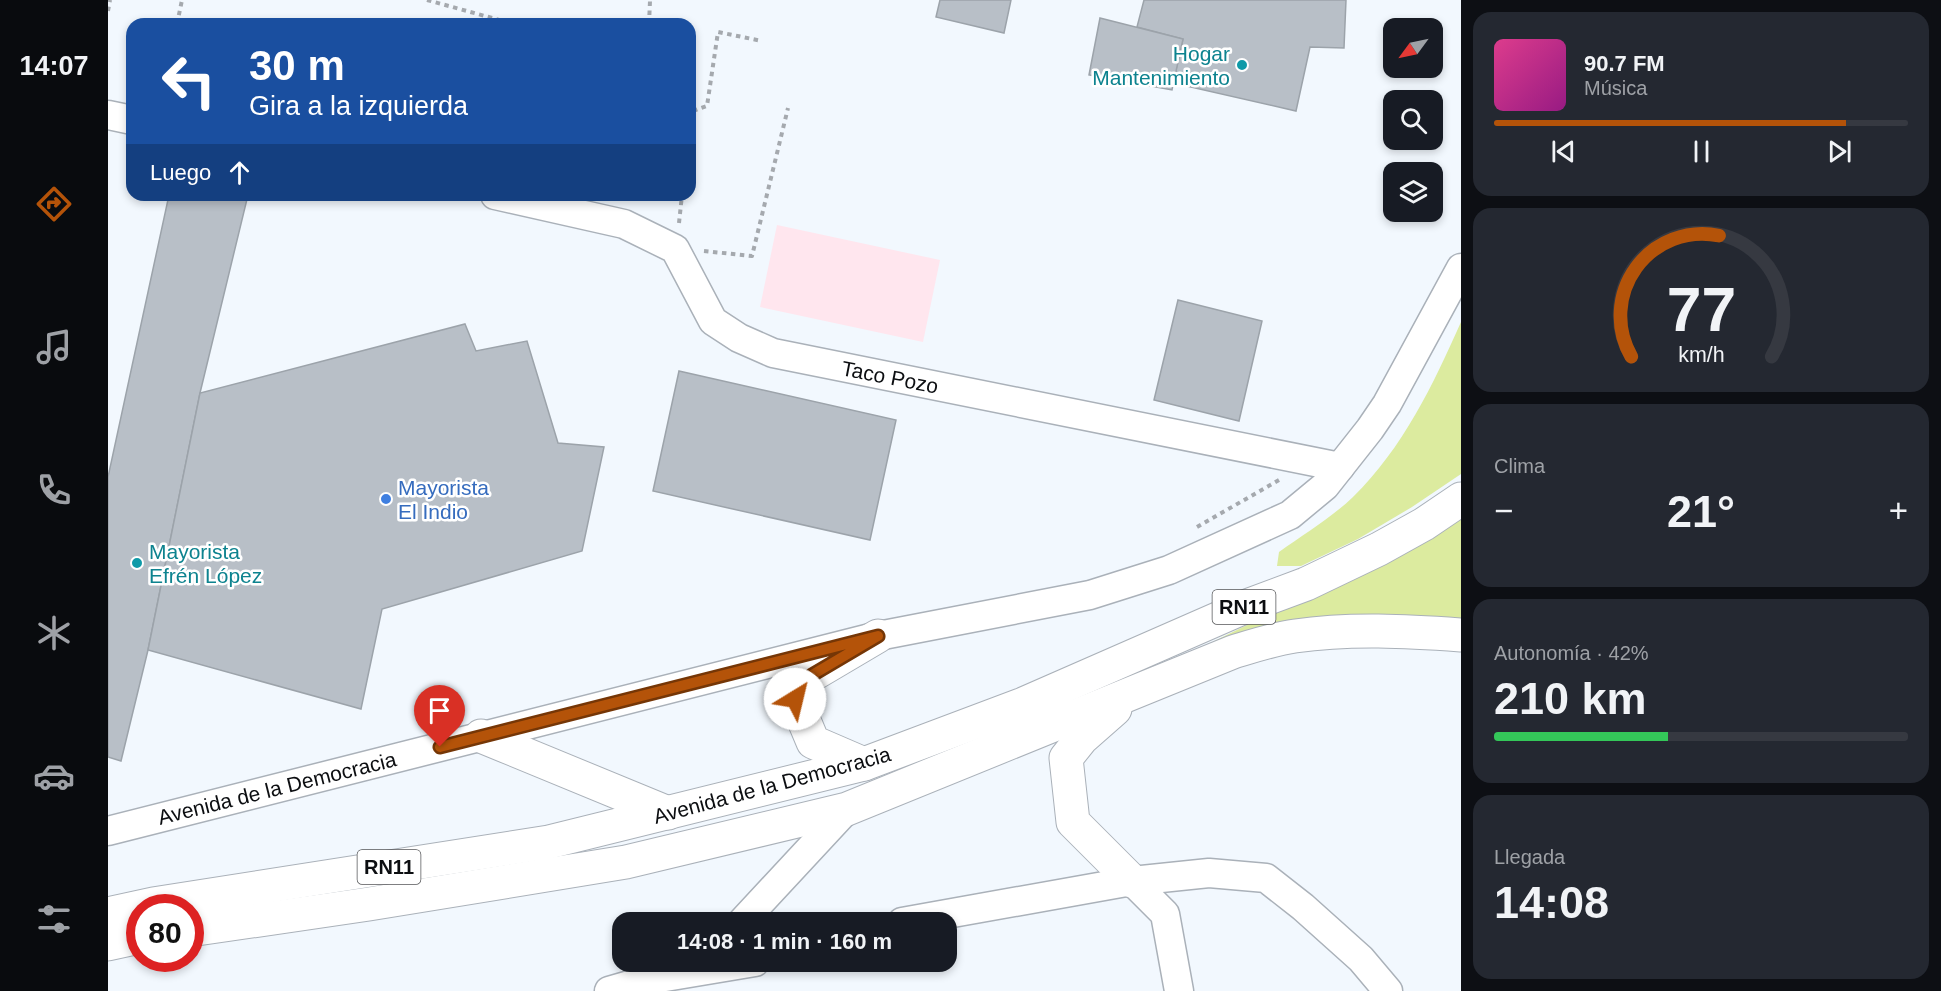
<!DOCTYPE html>
<html lang="es">
<head>
<meta charset="utf-8">
<style>
	:root { --surface:#171b24; --page:#242831; --text:#f1f3f6; --muted:#9ea1a6; --line:#363941; --accent:#b45309 }
	body { margin:0; font-family:Helvetica,sans-serif; background:var(--page); color:var(--text); height:100vh; display:flex; flex-direction:column; font-size:22px; white-space:nowrap }
	* { box-sizing:border-box; margin:0 }
	p { font-size:20px; color:var(--muted) }
	.icon { flex:none; width:33px; height:33px; fill:none; stroke:currentColor; stroke-width:2; stroke-linecap:round; stroke-linejoin:round }
	.map { position:relative; flex:1; overflow:hidden }
	.side { display:flex; flex-direction:column; gap:12px; padding:12px; background:#0d0f14; width:480px }
	.side>* { flex:none }
	.banner { position:absolute; left:18px; top:18px; width:570px; height:183px; border-radius:18px; box-shadow:0 3px 9px #0003; background:#1a4fa0; color:#fff; overflow:hidden }
	.needle { width:39px; rotate:237deg }
	.controls { position:absolute; left:1275px; top:18px; display:grid; gap:12px }
	.controls a { display:grid; place-items:center; width:60px; height:60px; border-radius:12px; background:var(--surface); box-shadow:0 3px 9px #0003; font-size:30px }
	.speed { position:absolute; left:18px; top:894px; display:flex; gap:12px; font-size:30px; font-weight:700; text-align:center }
	.speed>* { display:grid; place-content:center; width:78px; height:78px; border-radius:50%; background:var(--surface); box-shadow:0 3px 9px #0003; line-height:1 }
	.speed .limit { border:9px solid #d22; background:#fff; color:#111 }
	.pin { position:absolute; display:grid; place-items:center; width:51px; height:51px; color:#fff; margin:-62px -26px; border-radius:50% 50% 50% 0; rotate:-45deg; box-shadow:0 0 6px #0007 }
	.pin .icon { rotate:45deg }
	.me { position:absolute; width:66px; margin:-33px; rotate:36deg; stroke-linejoin:round; filter:drop-shadow(0 0 4px #0008) }
	.turn { display:flex; align-items:center; gap:21px; height:126px; padding:0 24px; font-size:27px }
	.turn .icon { width:78px; height:78px; stroke-width:2.5 }
	.turn b { display:block; font-size:42px; line-height:51px }
	.then { display:flex; align-items:center; height:57px; padding:0 24px; background:#0003; gap:12px; font-size:22px }
	.big { font-size:45px; font-weight:800; line-height:1.1 }
	.side .widget { flex:1; display:flex; flex-direction:column; justify-content:center; gap:9px; min-width:0; padding:0 21px; border-radius:18px; background:var(--page) }
	.side .dial { align-items:center; gap:0 }
	.dial svg { height:156px; overflow:visible; fill:none; stroke:var(--line); stroke-width:7; stroke-linecap:round; text-anchor:middle }
	.dial text { fill:var(--text); stroke:none }
	.song { display:flex; align-items:center; gap:18px }
	.cover { width:72px; height:72px; border-radius:9px; background:linear-gradient(135deg,hsl(330 70% 55%),hsl(310 70% 35%)) }
	.played { height:6px; border-radius:3px; background:linear-gradient(90deg,var(--accent) 85%,var(--line) 85%) }
	.keys { display:flex; justify-content:space-around; direction:ltr }
	.heat { display:flex; justify-content:space-between; align-items:center; font-size:33px; direction:ltr }
	.charge { height:9px; border-radius:4px; background:linear-gradient(90deg,#34c759 42%,var(--line) 0) }
	.trip { position:absolute; left:504px; top:912px; width:345px; height:60px; border-radius:18px; background:var(--surface); box-shadow:0 3px 9px #0003; font-weight:800; line-height:60px; text-align:center }
	main { display:flex; flex:1; min-height:0 }
	.tab-bar { display:flex; flex-direction:column; width:108px; justify-content:space-around; align-items:center; background:#090b0e; color:var(--muted) }
	.tab-bar .icon { width:42px; height:42px }
	.tab-bar .on { color:var(--accent) }
	.tab-bar b { font-size:27px; color:var(--text) }
	.map>svg:first-child { display:block }
</style>
</head>
<body>
<main>
<nav class="tab-bar">
<b>14:07</b>
<svg class="icon on" aria-label="directions" viewBox="0 0 24 24"><path d="M12 3l9 9-9 9-9-9zM9 14v-3h6M13 9l2 2-2 2"/></svg>
<svg class="icon" aria-label="music" viewBox="0 0 24 24"><path d="M9 18V5l10-2v13"/><circle cx="6" cy="18" r="3"/><circle cx="16" cy="16" r="3"/></svg>
<svg class="icon" aria-label="phone" viewBox="0 0 24 24"><path d="M5 4h4l2 5-3 2q2 4 5 5l2-3 5 2v4C11 20 4 13 5 4z"/></svg>
<svg class="icon" aria-label="climate" viewBox="0 0 24 24"><path d="M12 3v18M4 7l16 10M4 17L20 7"/></svg>
<svg class="icon" aria-label="car" viewBox="0 0 24 24"><path d="M5 17H2v-5l4-1 3-4h7l3 4 3 1v5h-3M9 17h6M6 11h13"/><circle cx="7" cy="17" r="2"/><circle cx="17" cy="17" r="2"/></svg>
<svg class="icon" aria-label="filters" viewBox="0 0 24 24"><path d="M4 7h16M4 17h16"/><circle cx="9" cy="7" r="2"/><circle cx="15" cy="17" r="2"/></svg>
</nav>
<div class="map">
<svg width="1353" height="991" viewBox="0 0 1353 991">
	<rect width="100%" height="100%" fill="#f2f8fe"/>
	<polygon fill="#ffe6ee" points="669,225 832,260 815,342 652,307"/>
	<g fill="#dceb9f">
		<path d="M1353 322V474L1304 507 1250 539 1193 566H1169L1171 552C1196 534 1223 518 1245 497 1295 448 1325 385 1353 322Z"/>
		<polygon points="1353,512 1353,626 1082,653 1188,601"/>
	</g>
	<g fill="#b8bfc7" stroke="#9ca3aa" stroke-width="1.5">
		<polygon points="832,0 903,0 896,33 828,17"/>
		<polygon points="1036,0 1238,0 1236,48 1202,47 1188,111 1065,83 1075,39 1029,27"/>
		<polygon points="992,18 1075,39 1064,90 981,75"/>
		<polygon points="61,195 140,195 92,393 40,650 13,761 0,757 0,477"/>
		<polygon points="1070,300 1154,321 1131,421 1046,400"/>
		<polygon points="357,324 368,351 419,341 450,443 496,447 474,551 274,609 253,709 40,650 92,393"/>
		<polygon points="571,371 788,420 762,540 545,491"/>
	</g>
	<g fill="none" stroke-linecap="round" stroke-linejoin="round">
		<g stroke="#aab1b9" stroke-width="31">
			<g id="minor">
				<polyline points="0,115 24,120"/>
				<polyline points="387,195 516,224 567,249 605,321 631,338 665,353 1232,467"/>
				<polyline points="0,831 770,636 982,595 1061,570 1182,515 1217,486 1262,429 1279,404 1353,268"/>
				<polyline points="1024,881 1057,914 1071,991"/>
				<polyline points="634,922 739,809"/>
				<polyline points="794,922 1024,881 1101,873 1158,878 1195,907 1253,959 1280,991"/>
				<polyline points="539,980 647,962"/>
				<polyline points="501,991 539,980 555,973"/>
			</g>
		</g>
		<g stroke="#aab1b9" stroke-width="35">
			<g id="highway">
				<polyline points="1007,709 974,738 958,758 965,822 1024,881"/>
				<polyline points="373,736 560,813"/>
				<polyline points="756,764 705,742 687,699 694,685 704,675 770,636"/>
				<polyline points="0,914 45,904 441,842 756,764 913,705 1139,606 1198,584 1271,549 1316,524 1353,499"/>
				<path d="M82 930 261 904 518 862 739 809 1125 652C1145 646 1166 639 1187 636 1242 628 1299 631 1353 635"/>
				<polyline points="0,944 32,937"/>
			</g>
		</g>
		<g stroke="#a5a9ae" stroke-width="4" stroke-dasharray="4.5 4.5" stroke-linecap="butt">
			<polyline points="319,0 406,24"/>
			<polyline points="0,11 2,0"/>
			<polyline points="69,24 74,0"/>
			<polyline points="541,24 542,1"/>
			<polyline points="582,110 585,111 582,135"/>
			<polyline points="585,111 599,106 610,32 654,41"/>
			<polyline points="571,223 574,195"/>
			<polyline points="596,251 644,256 680,108"/>
			<polyline points="1089,527 1171,480"/>
		</g>
		<use href="#minor" stroke="#fff" stroke-width="28"/>
		<use href="#highway" stroke="#fff" stroke-width="33"/>
	</g>
	<g fill="none" stroke-linecap="round" stroke-linejoin="round">
		<g stroke="#753606" stroke-width="15">
			<polyline id="route" points="332,747 770,636 704,675 694,685 687,699"/>
		</g>
		<use href="#route" stroke="#b45309" stroke-width="10"/>
	</g>
	<g fill="#0f9aa8" stroke="#fff" stroke-width="2">
		<circle cx="1134" cy="65" r="6"/>
		<circle cx="29" cy="563" r="6"/>
	</g>
	<circle fill="#3f7fe0" stroke="#fff" stroke-width="2" cx="278" cy="499" r="6"/>
	<g text-anchor="middle" dominant-baseline="central" stroke-width="5" stroke-linejoin="round" paint-order="stroke">
		<g fill="#fff" stroke="#555658" stroke-width="1.5">
			<rect x="1104.5" y="590" width="63" height="34" rx="4.5"/>
			<rect x="249.5" y="850" width="63" height="34" rx="4.5"/>
		</g>
		<g font-size="20" font-weight="bold" fill="#0c0e11">
			<text x="1136" y="607">RN11</text>
			<text x="281" y="867">RN11</text>
		</g>
		<g font-size="21" fill="#0d838f" stroke="#fff" text-anchor="end">
			<text x="1122" y="53">Hogar<tspan x="1122" dy="24">Mantenimiento</tspan></text>
			<text x="41" y="551" text-anchor="start">Mayorista<tspan x="41" dy="24">Efrén López</tspan></text>
		</g>
		<g font-size="21" fill="#0c0e11" stroke="#fff">
			<text transform="translate(782 377) rotate(11)">Taco Pozo</text>
			<text transform="translate(664 785) rotate(-15)">Avenida de la Democracia</text>
			<text transform="translate(169 788) rotate(-14)">Avenida de la Democracia</text>
		</g>
		<g font-size="21" fill="#366cbe" stroke="#fff" text-anchor="start">
			<text x="290" y="487">Mayorista<tspan x="290" dy="24">El Indio</tspan></text>
		</g>
	</g>
</svg>
<div class="controls">
<a><svg class="needle" viewBox="-14 -14 28 28"><path d="M0-13l5 13h-10z" fill="#e53935"/><path d="M0 13l5-13h-10z" fill="#9ea1a6"/></svg></a>
<a><svg class="icon" aria-label="search" viewBox="0 0 24 24"><circle cx="10" cy="10" r="6"/><path d="M15 15l6 6"/></svg></a>
<a><svg class="icon" aria-label="layers" viewBox="0 0 24 24"><path d="M12 4l9 5-9 5-9-5zM3 14l9 5 9-5"/></svg></a>
</div>
<div class="speed"><div class="limit">80</div></div>
<div class="pin" style="left:332px;top:747px;background:#d93025"><svg class="icon" aria-label="arrive" viewBox="0 0 24 24"><path d="M6 21V4h12l-3 4 3 4H6"/></svg></div>
<svg class="me" style="left:687px;top:699px" viewBox="-20 -20 40 40"><circle r="19" fill="#fff"/><path d="M0-13L10 11 0 6-10 11z" fill="#b45309"/></svg>
<div class="trip">14:08 · 1 min · 160 m</div>
<div class="banner">
<div class="turn"><svg class="icon" aria-label="left" viewBox="0 0 24 24"><path d="M17 20v-9H6M10 6l-5 5 5 5"/></svg><div><b>30 m</b>Gira a la izquierda</div></div>
<div class="then">Luego<svg class="icon" aria-label="ahead" viewBox="0 0 24 24"><path d="M12 20V5M6 11l6-6 6 6"/></svg></div>
</div>
</div>
<section class="side">
<div class="widget">
<div class="song"><i class="cover"></i><div><b>90.7 FM</b><p>Música</p></div></div>
<div class="played"></div>
<div class="keys"><svg class="icon" aria-label="previous" viewBox="0 0 24 24"><path d="M18 5L8 12l10 7zM5 5v14"/></svg><svg class="icon" aria-label="pause" viewBox="0 0 24 24"><path d="M8 5v14M16 5v14"/></svg><svg class="icon" aria-label="next" viewBox="0 0 24 24"><path d="M6 5l10 7-10 7zM19 5v14"/></svg></div>
</div>
<div class="widget dial"><svg viewBox="0 0 100 80">
<path d="M14 69A42 42 0 1 1 86 69"/>
<path d="M14 69A42 42 0 0 1 59 7" stroke="#b45309"/>
<text x="50" y="56" font-size="32" font-weight="700">77</text>
<text x="50" y="72" font-size="11">km/h</text>
</svg></div>
<div class="widget"><p>Clima</p>
<div class="heat"><a>−</a><b class="big">21°</b><a>+</a></div>
</div>
<div class="widget"><p>Autonomía · 42%</p><b class="big">210 km</b><div class="charge"></div></div>
<div class="widget"><p>Llegada</p><b class="big">14:08</b></div>
</section>
</main>
</body>
</html>
